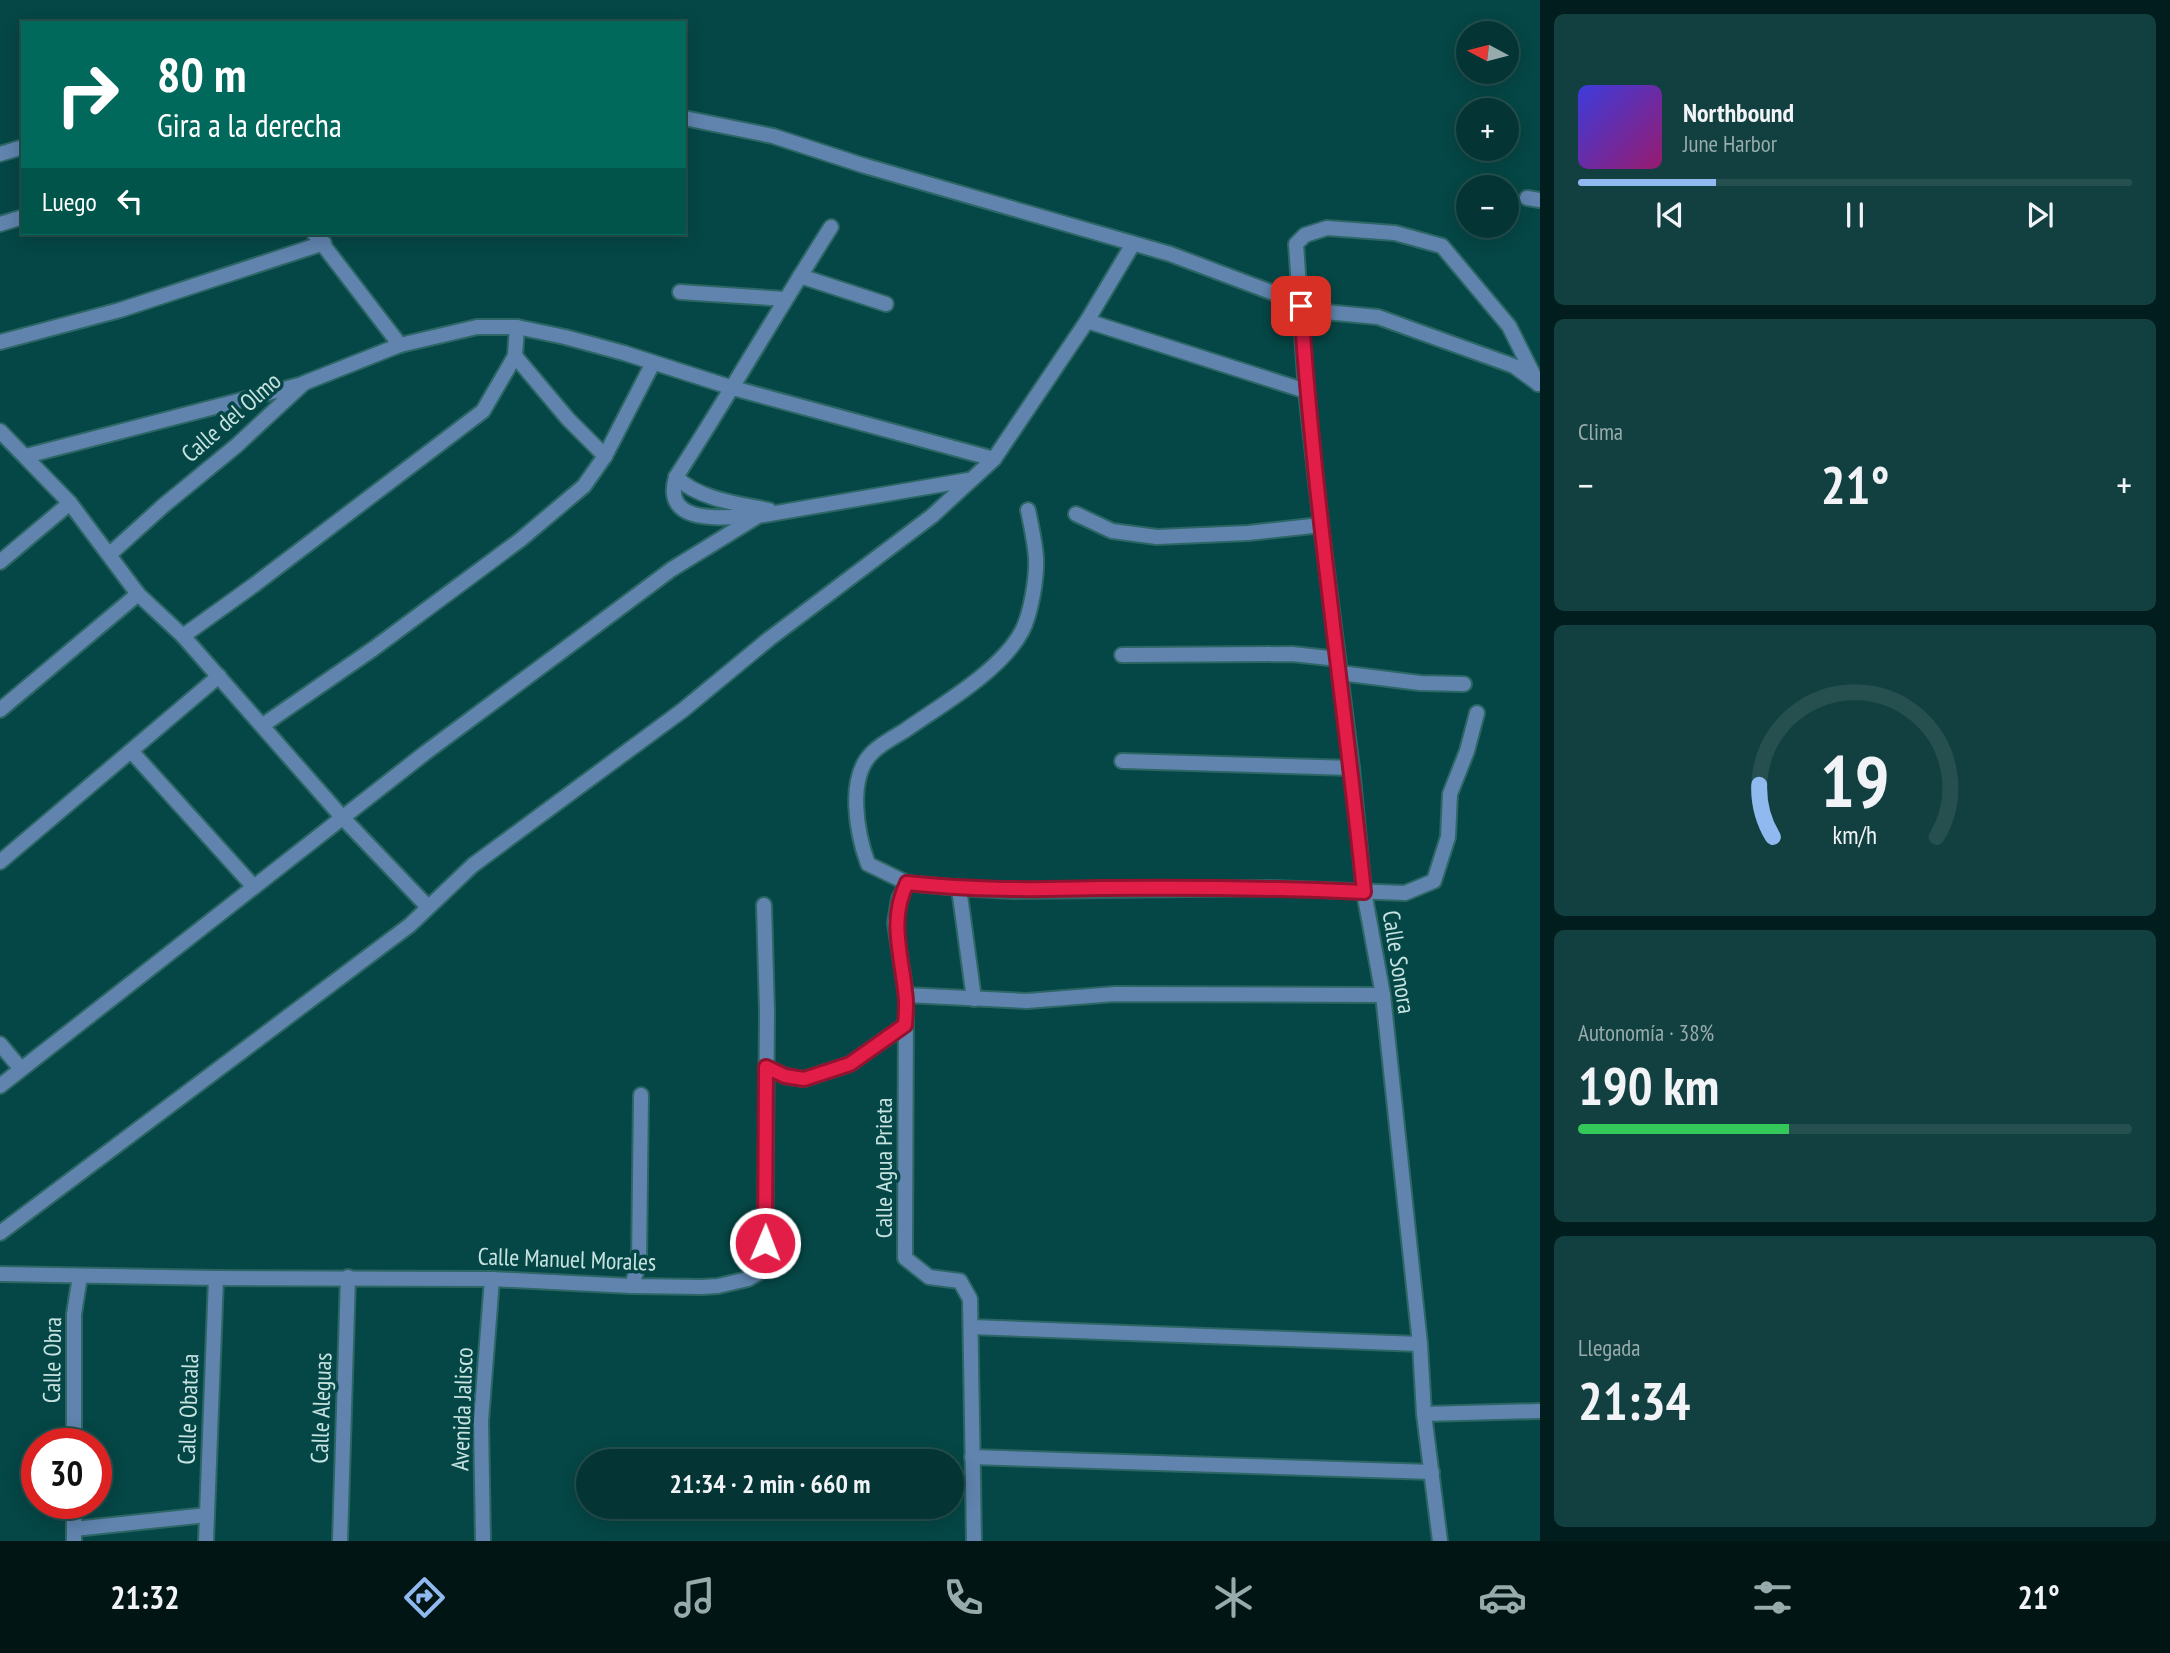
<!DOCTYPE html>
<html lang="es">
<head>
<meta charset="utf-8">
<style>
	:root { --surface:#043534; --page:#124040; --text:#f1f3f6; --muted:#97abac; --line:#25504f; --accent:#90b9f0 }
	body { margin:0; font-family:"PT Sans Narrow",sans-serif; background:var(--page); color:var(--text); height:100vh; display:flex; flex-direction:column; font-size:26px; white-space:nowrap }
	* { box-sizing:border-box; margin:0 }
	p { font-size:23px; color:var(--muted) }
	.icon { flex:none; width:38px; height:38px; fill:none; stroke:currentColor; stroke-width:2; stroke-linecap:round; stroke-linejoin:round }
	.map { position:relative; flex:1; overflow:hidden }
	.sheet { display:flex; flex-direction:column; gap:14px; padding:14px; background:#021d1d; width:630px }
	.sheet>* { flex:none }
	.banner { position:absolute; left:21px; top:21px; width:665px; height:214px; border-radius:0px; box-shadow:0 4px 18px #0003,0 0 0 2px var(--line); background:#00695c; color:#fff; overflow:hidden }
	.needle { width:46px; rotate:277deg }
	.fabs { position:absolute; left:1456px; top:21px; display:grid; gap:14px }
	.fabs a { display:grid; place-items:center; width:63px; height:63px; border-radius:50%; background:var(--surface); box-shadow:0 4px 18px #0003,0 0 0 2px var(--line); font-size:35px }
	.speed { position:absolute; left:21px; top:1428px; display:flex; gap:14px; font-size:35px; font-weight:700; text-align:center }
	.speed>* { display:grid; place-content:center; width:91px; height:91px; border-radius:50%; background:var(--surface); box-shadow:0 4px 18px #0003,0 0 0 2px var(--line); line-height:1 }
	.speed .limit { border:10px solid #d22; background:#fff; color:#111 }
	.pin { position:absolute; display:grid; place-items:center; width:60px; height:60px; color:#fff; margin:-30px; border-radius:14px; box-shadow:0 4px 10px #0006 }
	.me { position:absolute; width:77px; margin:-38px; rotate:1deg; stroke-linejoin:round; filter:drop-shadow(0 0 5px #0008) }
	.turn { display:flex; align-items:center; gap:24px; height:147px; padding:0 21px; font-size:32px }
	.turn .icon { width:91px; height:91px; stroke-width:2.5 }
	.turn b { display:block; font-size:49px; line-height:60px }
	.then { display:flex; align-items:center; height:66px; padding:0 21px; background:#0003; gap:14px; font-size:26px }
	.big { font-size:52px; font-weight:700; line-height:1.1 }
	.sheet .tile { flex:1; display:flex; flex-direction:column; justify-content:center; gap:10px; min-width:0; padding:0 24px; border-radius:10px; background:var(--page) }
	.sheet .dial { align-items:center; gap:0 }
	.dial svg { height:182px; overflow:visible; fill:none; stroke:var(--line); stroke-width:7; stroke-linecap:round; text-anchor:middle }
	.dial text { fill:var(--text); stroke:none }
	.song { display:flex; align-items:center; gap:21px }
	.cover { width:84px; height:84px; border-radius:10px; background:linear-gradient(135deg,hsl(240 70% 55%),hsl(320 70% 35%)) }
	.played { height:7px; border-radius:4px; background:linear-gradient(90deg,var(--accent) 25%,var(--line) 25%) }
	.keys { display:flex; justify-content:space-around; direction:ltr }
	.heat { display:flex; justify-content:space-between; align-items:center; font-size:38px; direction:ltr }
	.charge { height:10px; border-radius:5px; background:linear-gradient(90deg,#34c759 38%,var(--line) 0) }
	.trip { position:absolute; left:576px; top:1449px; width:388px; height:70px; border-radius:35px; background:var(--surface); box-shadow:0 4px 18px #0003,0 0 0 2px var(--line); font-weight:700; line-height:70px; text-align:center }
	.tabs { display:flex; height:112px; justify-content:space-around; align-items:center; background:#021515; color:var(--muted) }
	.tabs .icon { width:49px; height:49px }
	.tabs .active { color:var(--accent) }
	.tabs b { font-size:32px; color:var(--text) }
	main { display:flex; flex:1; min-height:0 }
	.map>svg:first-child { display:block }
</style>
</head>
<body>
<main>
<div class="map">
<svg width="1540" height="1541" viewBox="0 0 1540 1541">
	<rect width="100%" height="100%" fill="#054746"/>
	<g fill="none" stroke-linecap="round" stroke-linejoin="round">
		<g stroke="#2c6665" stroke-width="18">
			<g id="minor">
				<polyline points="684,118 773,136 862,165 1170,254 1287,298 1301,306 1325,312 1378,317 1514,366 1536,382"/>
				<polyline points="0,154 23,147"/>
				<polyline points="1527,198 1540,200"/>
				<polyline points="0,224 23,217"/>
				<polyline points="314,233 400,345"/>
				<polyline points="800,276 886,304"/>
				<polyline points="680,292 785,299"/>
				<polyline points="1087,321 1306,391"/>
				<polyline points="0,342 120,310 324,243"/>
				<polyline points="515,356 568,419 605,456"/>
				<polyline points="0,431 70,503 138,594 183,636 342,817 428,907"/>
				<polyline points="26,456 303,384"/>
				<path d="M676 477C698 499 739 504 769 510"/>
				<path d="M1028 510C1031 525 1035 542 1036 558 1037 577 1031 614 1022 631 1001 671 941 705 904 731 894 737 881 744 873 752 846 777 857 834 868 864L907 883 959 888 1014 891 1271 888 1405 893 1434 881 1448 837 1450 794 1467 751 1477 713"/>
				<polyline points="1076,514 1112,531 1157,537 1248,533 1321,525"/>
				<path d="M755 516C726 517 661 527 676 477 729 395 778 310 831 227"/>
				<polyline points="110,554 163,506 236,446 304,383 400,345 477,327 517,327 565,337 624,353 733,388 994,459"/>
				<polyline points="0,562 70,503"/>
				<polyline points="183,636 254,585 483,411 515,356 517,327"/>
				<polyline points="1122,655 1292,654 1338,659"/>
				<polyline points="1340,673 1420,683 1464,684"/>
				<polyline points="0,710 138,594"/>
				<polyline points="263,725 373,649 520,540 584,486 605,456 653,363"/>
				<polyline points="131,751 254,887"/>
				<polyline points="1122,761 1352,768"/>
				<polyline points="0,862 219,676"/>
				<polyline points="907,883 899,899 895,923 906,995 905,1258 929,1277 960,1281 970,1299 974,1541"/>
				<polyline points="959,888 974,999"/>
				<polyline points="906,995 1027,1001 1115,994 1383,995"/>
				<polyline points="0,1044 21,1069"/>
				<polyline points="767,1067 785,1076 804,1079 850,1064 905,1025"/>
				<polyline points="0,1086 425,753 672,569 758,516 968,480"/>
				<polyline points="0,1233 410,925 473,865 683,710 769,639 932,516 994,459 1087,321 1133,244"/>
				<polyline points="0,1274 216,1278 492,1279 632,1286 702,1287 718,1286 748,1279 765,1269 767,1012 764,905"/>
				<polyline points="632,1286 639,1262 641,1095"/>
				<polyline points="971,1327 1420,1344"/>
				<polyline points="1424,1414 1540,1411"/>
				<polyline points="74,1444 74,1314 80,1276"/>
				<polyline points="972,1457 1432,1472"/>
				<polyline points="74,1529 207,1515"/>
				<polyline points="74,1541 74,1503"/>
				<polyline points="206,1541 216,1278"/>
				<polyline points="340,1541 348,1277"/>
				<polyline points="483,1541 481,1421 492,1279"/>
				<polyline points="1440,1541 1424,1414 1420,1344 1383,995 1364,892 1352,768 1321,525 1306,391 1296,244 1305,235 1327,228 1395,233 1442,246 1509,326 1538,384"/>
			</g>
		</g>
		<use href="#minor" stroke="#6084ae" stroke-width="14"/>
	</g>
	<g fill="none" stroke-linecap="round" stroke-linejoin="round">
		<g stroke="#92132f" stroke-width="18">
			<path id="route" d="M765 1243 766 1067 785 1076 804 1079 850 1064 905 1025C906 1014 907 1002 905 991 901 953 889 919 907 883 973 890 1031 890 1098 888 1187 887 1276 888 1364 892 1344 697 1314 502 1301 306"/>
		</g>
		<use href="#route" stroke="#e11d48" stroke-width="12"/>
	</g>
	<g text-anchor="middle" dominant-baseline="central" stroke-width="7" stroke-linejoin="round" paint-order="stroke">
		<g font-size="24" fill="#c7e3e1" stroke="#054746">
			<text transform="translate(231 417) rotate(-41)">Calle del Olmo</text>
			<text transform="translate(1399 962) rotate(81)">Calle Sonora</text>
			<text transform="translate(883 1168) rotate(-90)">Calle Agua Prieta</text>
			<text transform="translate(567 1259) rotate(2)">Calle Manuel Morales</text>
			<text transform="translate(52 1360) rotate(-89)">Calle Obra</text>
			<text transform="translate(321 1408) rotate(-88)">Calle Aleguas</text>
			<text transform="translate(188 1409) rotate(-88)">Calle Obatala</text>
			<text transform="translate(462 1409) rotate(-88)">Avenida Jalisco</text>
		</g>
	</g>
</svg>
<div class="fabs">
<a><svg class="needle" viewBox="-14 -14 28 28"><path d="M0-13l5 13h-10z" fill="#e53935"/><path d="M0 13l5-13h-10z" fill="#97abac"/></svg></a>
<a>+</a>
<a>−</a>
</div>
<div class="speed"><div class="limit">30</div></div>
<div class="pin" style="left:1301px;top:306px;background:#d93025"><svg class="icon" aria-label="arrive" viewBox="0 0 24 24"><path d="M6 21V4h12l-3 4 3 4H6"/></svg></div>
<svg class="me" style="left:765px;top:1243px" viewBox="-20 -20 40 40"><circle r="17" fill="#e11d48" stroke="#fff" stroke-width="3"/><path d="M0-11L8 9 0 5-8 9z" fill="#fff"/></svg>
<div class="trip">21:34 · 2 min · 660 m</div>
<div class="banner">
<div class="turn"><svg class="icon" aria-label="right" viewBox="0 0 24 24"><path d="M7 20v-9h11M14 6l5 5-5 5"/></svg><div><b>80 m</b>Gira a la derecha</div></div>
<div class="then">Luego<svg class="icon" aria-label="left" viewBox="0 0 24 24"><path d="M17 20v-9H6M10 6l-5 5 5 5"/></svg></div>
</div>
</div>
<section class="sheet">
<div class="tile">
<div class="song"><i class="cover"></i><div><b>Northbound</b><p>June Harbor</p></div></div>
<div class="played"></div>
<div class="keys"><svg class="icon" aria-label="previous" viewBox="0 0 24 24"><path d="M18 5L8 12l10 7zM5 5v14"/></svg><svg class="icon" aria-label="pause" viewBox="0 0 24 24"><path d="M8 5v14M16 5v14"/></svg><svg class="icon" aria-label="next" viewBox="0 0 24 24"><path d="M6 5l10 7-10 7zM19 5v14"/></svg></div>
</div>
<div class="tile"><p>Clima</p>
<div class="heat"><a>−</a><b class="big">21°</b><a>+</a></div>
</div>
<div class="tile dial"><svg viewBox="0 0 100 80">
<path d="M14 69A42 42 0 1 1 86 69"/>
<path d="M14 69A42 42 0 0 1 8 46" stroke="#90b9f0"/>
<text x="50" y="56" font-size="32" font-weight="700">19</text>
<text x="50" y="72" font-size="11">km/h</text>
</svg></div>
<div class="tile"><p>Autonomía · 38%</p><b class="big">190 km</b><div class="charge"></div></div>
<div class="tile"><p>Llegada</p><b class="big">21:34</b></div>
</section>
</main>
<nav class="tabs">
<b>21:32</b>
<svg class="icon active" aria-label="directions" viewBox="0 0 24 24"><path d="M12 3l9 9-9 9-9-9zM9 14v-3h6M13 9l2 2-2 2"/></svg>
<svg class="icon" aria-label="music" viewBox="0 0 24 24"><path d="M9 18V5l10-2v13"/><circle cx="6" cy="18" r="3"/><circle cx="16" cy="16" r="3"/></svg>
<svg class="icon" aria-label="phone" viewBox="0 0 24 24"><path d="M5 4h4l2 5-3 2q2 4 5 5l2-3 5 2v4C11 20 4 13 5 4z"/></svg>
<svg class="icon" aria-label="climate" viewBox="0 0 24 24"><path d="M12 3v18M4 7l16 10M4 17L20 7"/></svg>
<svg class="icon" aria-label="car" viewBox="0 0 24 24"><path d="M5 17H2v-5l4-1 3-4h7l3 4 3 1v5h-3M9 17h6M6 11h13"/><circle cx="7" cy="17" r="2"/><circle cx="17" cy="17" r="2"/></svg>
<svg class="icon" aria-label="filters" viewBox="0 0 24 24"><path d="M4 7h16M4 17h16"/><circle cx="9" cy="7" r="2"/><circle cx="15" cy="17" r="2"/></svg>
<b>21°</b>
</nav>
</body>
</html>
